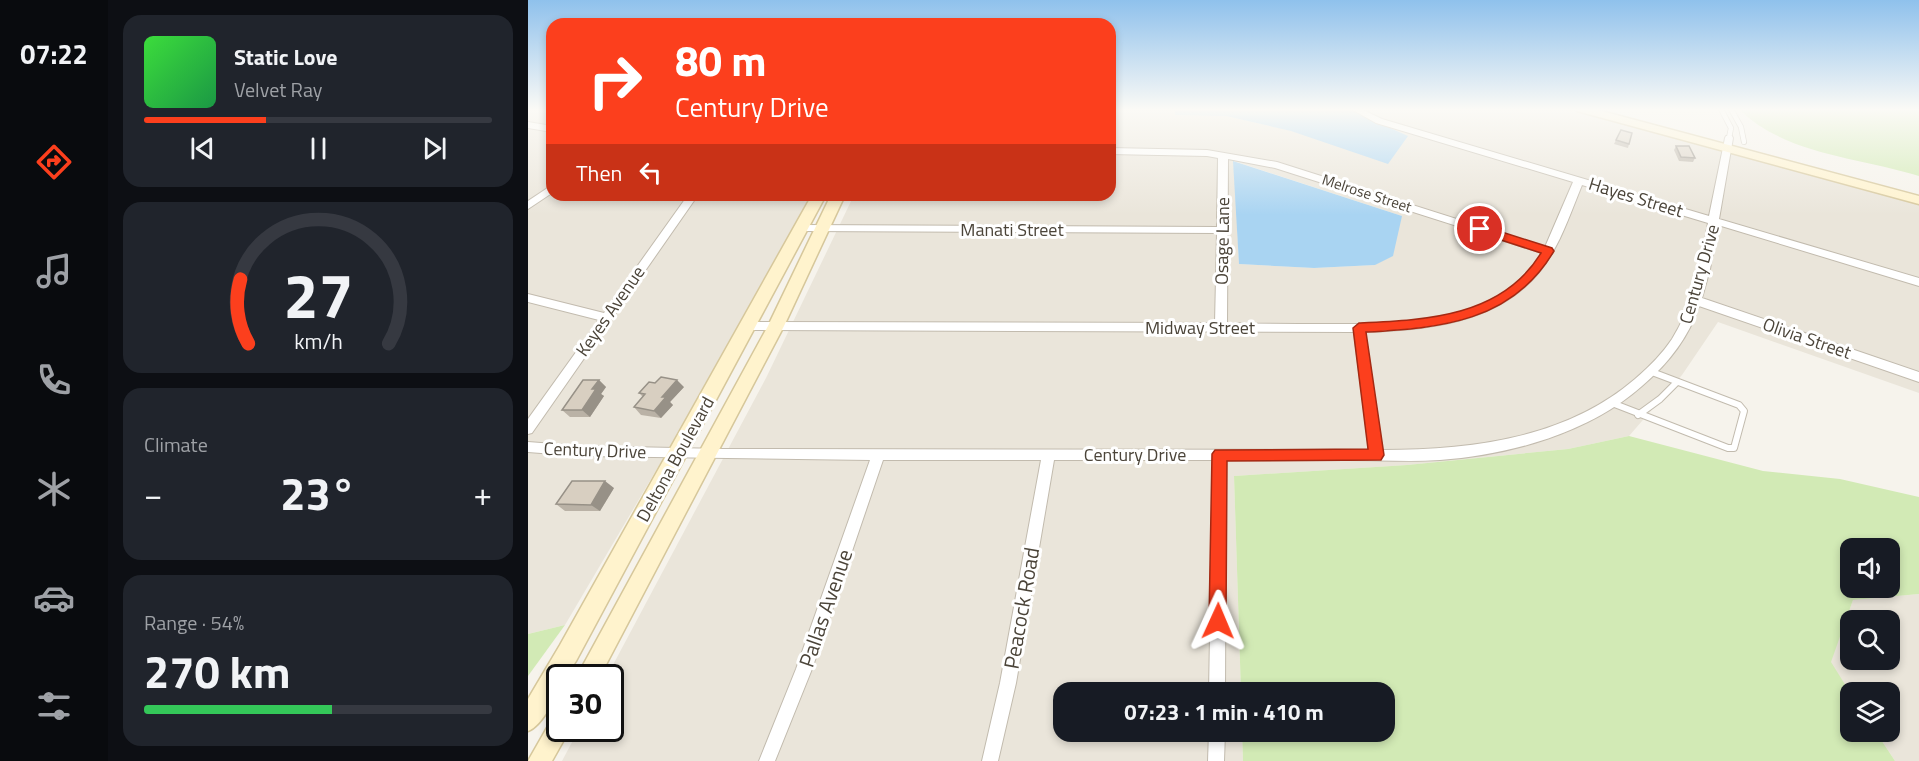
<!DOCTYPE html>
<html lang="en">
<head>
<meta charset="utf-8">
<style>
	:root { --surface:#171b24; --page:#20242c; --text:#f1f3f6; --muted:#9ea1a6; --line:#363941; --accent:#fc3f1d }
	body { margin:0; font-family:"Titillium Web",sans-serif; background:var(--page); color:var(--text); height:100vh; display:flex; flex-direction:column; font-size:22px; white-space:nowrap }
	* { box-sizing:border-box; margin:0 }
	p { font-size:20px; color:var(--muted) }
	.icon { flex:none; width:33px; height:33px; fill:none; stroke:currentColor; stroke-width:2; stroke-linecap:round; stroke-linejoin:round }
	.map { position:relative; flex:1; overflow:hidden }
	.sheet { display:flex; flex-direction:column; gap:15px; padding:15px; background:#0d0f14; width:420px }
	.sheet>* { flex:none }
	.top-card { position:absolute; left:18px; top:18px; width:570px; height:183px; border-radius:18px; box-shadow:0 3px 9px #0003; background:#fc3f1d; color:#fff; overflow:hidden }
	.buttons { position:absolute; left:1312px; top:538px; display:grid; gap:12px }
	.buttons a { display:grid; place-items:center; width:60px; height:60px; border-radius:12px; background:var(--surface); box-shadow:0 3px 9px #0003; font-size:30px }
	.speed { position:absolute; left:18px; top:664px; display:flex; gap:12px; font-size:30px; font-weight:700; text-align:center }
	.speed>* { display:grid; place-content:center; width:78px; height:78px; border-radius:50%; background:var(--surface); box-shadow:0 3px 9px #0003; line-height:1 }
	.speed .limit { border:3px solid #111; border-radius:9px; background:#fff; color:#111 }
	.pin { position:absolute; display:grid; place-items:center; width:51px; height:51px; color:#fff; margin:-26px; border:3px solid #fff; border-radius:50%; box-shadow:0 2px 6px #0007 }
	.me { position:absolute; width:66px; margin:-33px; rotate:1deg; stroke-linejoin:round; filter:drop-shadow(0 0 4px #0008) }
	.turn { display:flex; align-items:center; gap:21px; height:126px; padding:0 30px; font-size:27px }
	.turn .icon { width:78px; height:78px; stroke-width:2.5 }
	.turn b { display:block; font-size:42px; line-height:51px }
	.then { display:flex; align-items:center; height:57px; padding:0 30px; background:#0003; gap:12px; font-size:22px }
	.big { font-size:45px; font-weight:700; line-height:1.1 }
	.sheet .card { flex:1; display:flex; flex-direction:column; justify-content:center; gap:9px; min-width:0; padding:0 21px; border-radius:18px; background:var(--page) }
	.sheet .dial { align-items:center; gap:0 }
	.dial svg { height:156px; overflow:visible; fill:none; stroke:var(--line); stroke-width:7; stroke-linecap:round; text-anchor:middle }
	.dial text { fill:var(--text); stroke:none }
	.song { display:flex; align-items:center; gap:18px }
	.cover { width:72px; height:72px; border-radius:9px; background:linear-gradient(135deg,hsl(120 70% 55%),hsl(140 70% 35%)) }
	.played { height:6px; border-radius:3px; background:linear-gradient(90deg,var(--accent) 35%,var(--line) 35%) }
	.keys { display:flex; justify-content:space-around; direction:ltr }
	.heat { display:flex; justify-content:space-between; align-items:center; font-size:33px; direction:ltr }
	.charge { height:9px; border-radius:4px; background:linear-gradient(90deg,#34c759 54%,var(--line) 0) }
	.trip { position:absolute; left:525px; top:682px; width:342px; height:60px; border-radius:18px; background:var(--surface); box-shadow:0 3px 9px #0003; font-weight:700; line-height:60px; text-align:center }
	main { display:flex; flex:1; min-height:0 }
	.menu { display:flex; flex-direction:column; width:108px; justify-content:space-around; align-items:center; background:#090b0e; color:var(--muted) }
	.menu .icon { width:42px; height:42px }
	.menu .selected { color:var(--accent) }
	.menu b { font-size:27px; color:var(--text) }
	.map>svg:first-child { display:block }
</style>
</head>
<body>
<main>
<nav class="menu">
<b>07:22</b>
<svg class="icon selected" aria-label="directions" viewBox="0 0 24 24"><path d="M12 3l9 9-9 9-9-9zM9 14v-3h6M13 9l2 2-2 2"/></svg>
<svg class="icon" aria-label="music" viewBox="0 0 24 24"><path d="M9 18V5l10-2v13"/><circle cx="6" cy="18" r="3"/><circle cx="16" cy="16" r="3"/></svg>
<svg class="icon" aria-label="phone" viewBox="0 0 24 24"><path d="M5 4h4l2 5-3 2q2 4 5 5l2-3 5 2v4C11 20 4 13 5 4z"/></svg>
<svg class="icon" aria-label="climate" viewBox="0 0 24 24"><path d="M12 3v18M4 7l16 10M4 17L20 7"/></svg>
<svg class="icon" aria-label="car" viewBox="0 0 24 24"><path d="M5 17H2v-5l4-1 3-4h7l3 4 3 1v5h-3M9 17h6M6 11h13"/><circle cx="7" cy="17" r="2"/><circle cx="17" cy="17" r="2"/></svg>
<svg class="icon" aria-label="filters" viewBox="0 0 24 24"><path d="M4 7h16M4 17h16"/><circle cx="9" cy="7" r="2"/><circle cx="15" cy="17" r="2"/></svg>
</nav>
<section class="sheet">
<div class="card">
<div class="song"><i class="cover"></i><div><b>Static Love</b><p>Velvet Ray</p></div></div>
<div class="played"></div>
<div class="keys"><svg class="icon" aria-label="previous" viewBox="0 0 24 24"><path d="M18 5L8 12l10 7zM5 5v14"/></svg><svg class="icon" aria-label="pause" viewBox="0 0 24 24"><path d="M8 5v14M16 5v14"/></svg><svg class="icon" aria-label="next" viewBox="0 0 24 24"><path d="M6 5l10 7-10 7zM19 5v14"/></svg></div>
</div>
<div class="card dial"><svg viewBox="0 0 100 80">
<path d="M14 69A42 42 0 1 1 86 69"/>
<path d="M14 69A42 42 0 0 1 10 36" stroke="#fc3f1d"/>
<text x="50" y="56" font-size="32" font-weight="700">27</text>
<text x="50" y="72" font-size="11">km/h</text>
</svg></div>
<div class="card"><p>Climate</p>
<div class="heat"><a>−</a><b class="big">23°</b><a>+</a></div>
</div>
<div class="card"><p>Range · 54%</p><b class="big">270 km</b><div class="charge"></div></div>
</section>
<div class="map">
<svg width="1391" height="761" viewBox="0 0 1391 761">
	<rect width="100%" height="100%" fill="#f6f3ec"/>
	<g fill="#eae5da" fill-rule="evenodd">
		<polygon points="0,109 24,109 24,195 285,195 176,389 37,625 0,634"/>
		<path d="M582 109H647V115L698 116 764 131 879 136 820 109H1043L1391 204V393L1190 322 1154 375 1101 436 1040 449 879 465 706 476 713 693H536V732H714L715 761H34L51 729H82V678H78L238 378 326 195H582ZM706 161 874 216 847 265 786 268 711 264Z"/>
		<path d="M1391 594V761H1367L1348 732H1362V693L1323 694 1302 662 1325 600ZM1323 621H1362V660H1323Z"/>
	</g>
	<g fill="#d2eab5" fill-rule="evenodd">
		<path d="M1211 109H1391V176C1331 157 1257 155 1211 109Z"/>
		<path d="M1101 436 1235 471 1312 479 1391 497V594L1325 600 1303 662 1323 694V732H1348L1367 761H715L714 732H856V693H713L706 476 879 465 1040 449ZM1323 549H1362V588H1323Z"/>
		<polygon points="37,625 0,676 0,634"/>
	</g>
	<g fill="#a9d4f2">
		<polygon points="647,109 820,109 880,136 860,164 763,131 698,116 647,115"/>
		<polygon points="705,161 874,216 865,256 847,265 786,268 711,264"/>
	</g>
	<g fill="none" stroke-linecap="round" stroke-linejoin="round">
		<g stroke="#c2bbae" stroke-width="6">
			<g id="lane-far1">
				<polyline points="1193,109 1203,128 1201,138"/>
				<polyline points="1203,109 1213,127 1216,142"/>
			</g>
		</g>
		<g stroke="#c2bbae" stroke-width="8">
			<g id="lane">
				<polyline points="1084,403 1200,448 1206,448 1216,411 1211,405 1124,372"/>
				<polyline points="1110,415 1132,399 1148,383"/>
			</g>
		</g>
		<g stroke="#c2bbae" stroke-width="2">
			<g id="street">
				<path d="M823 109H833L854 119 1181 216 1197 138 1198 136H1204L1205 138 1191 219 1391 278V286L1190 225 1182 269 1174 298 1391 372V382L1171 306C1161 337 1139 365 1114 386 1061 433 982 455 912 460 882 462 852 460 821 460 780 460 739 460 698 460L697 693H681L685 460H526L488 683 470 761H454L472 683 513 460H355L284 669 247 761H231L268 669 342 460 52 456 0 452V442L52 446 195 449 841 450 826 332 221 330 215 326 221 322 687 323 689 233 273 231 268 228 273 225 689 227 690 158 679 156 582 154V148L679 150 749 162 1017 247 1045 182 848 123ZM700 159 747 168 1014 253C970 326 874 324 799 324 766 324 732 324 699 323ZM1054 185 1180 223C1173 263 1166 304 1144 339 1134 354 1121 367 1107 379 1037 439 942 450 854 450L837 332C900 330 970 323 1012 271 1032 246 1042 214 1054 185Z"/>
				<polygon points="0,122 24,126 24,132 0,128"/>
				<polygon points="24,185 24,193 0,209 0,201"/>
				<polygon points="160,195 170,195 4,433 0,434 0,419 71,320 0,302 0,294 76,313"/>
				<polygon points="681,732 697,732 696,761 680,761"/>
			</g>
		</g>
		<g stroke="#d6c79b" stroke-width="3">
			<g id="secondary">
				<polygon points="1047,109 1066,109 1391,196 1391,204 1049,111"/>
				<path d="M284 195H298L48 661 37 678H32C32 693 14 726 0 731V699L32 645Z"/>
				<polygon points="303,195 317,195 256,326 71,678 48,678 240,326"/>
				<polygon points="32,716 32,729 42,729 24,761 0,761 24,719"/>
			</g>
		</g>
		<use href="#lane-far1" stroke="#fff" stroke-width="4.5"/>
		<use href="#lane" stroke="#fff" stroke-width="6"/>
		<use href="#street" fill="#fff" fill-rule="evenodd"/>
		<use href="#secondary" fill="#fff3cd" fill-rule="evenodd"/>
	</g>
	<g fill="#bab2a6">
		<polygon points="1093,130 1101,144 1100,148 1086,144"/>
		<polygon points="1148,146 1167,158 1165,162 1151,161 1146,150"/>
		<polygon points="71,380 78,387 73,394 76,396 62,417 42,417 34,410"/>
		<polygon points="156,387 142,402 145,405 133,418 113,415 106,407 115,397 111,393"/>
		<polygon points="86,488 72,511 37,511 28,504"/>
	</g>
	<g fill="#979187">
		<polygon points="71,380 78,387 73,394 76,396 62,417 54,410 64,389"/>
		<polygon points="149,380 156,387 142,402 145,405 133,418 126,411 134,397"/>
		<polygon points="77,481 86,488 72,511 63,505"/>
	</g>
	<g fill="#d8cfc1" stroke="#979187" stroke-width="1.5">
		<polygon points="1093,130 1104,133 1101,144 1088,140"/>
		<polygon points="1148,146 1161,146 1167,158 1153,157"/>
		<polygon points="133,377 149,380 134,397 138,397 126,411 106,407 117,394 111,393 121,382 127,383"/>
		<polygon points="55,380 71,380 64,389 68,389 54,410 34,410"/>
		<polygon points="44,481 77,481 63,505 28,504"/>
	</g>
	<linearGradient id="sky" x2="0" y2="1"><stop stop-color="#8fc1ec"/><stop offset="0.51" stop-color="#fbfaf6"/><stop offset="1" stop-color="#fbfaf6" stop-opacity="0"/></linearGradient>
	<rect width="1391" height="215" fill="url(#sky)"/>
	<path fill="#fc3f1d" stroke="#a42913" stroke-width="1.5" d="M952 225 1024 248 1026 251C984 322 913 328 838 332L856 455 853 460 699 461 698 621 696 627 690 630 684 627 681 621 684 454 687 450 840 449 825 328 831 323C898 320 974 317 1013 253L948 232 947 229Z"/>
	<g text-anchor="middle" dominant-baseline="central" stroke-width="6" stroke-linejoin="round" paint-order="stroke">
		<g font-size="15" fill="#4b4439" stroke="#fff">
			<text transform="translate(839 193) rotate(18)">Melrose Street</text>
		</g>
		<g font-size="18" fill="#4b4439" stroke="#fff">
			<text transform="translate(1108 197) rotate(17)">Hayes Street</text>
			<text x="484" y="229">Manati Street</text>
			<text transform="translate(694 241) rotate(-89)">Osage Lane</text>
			<text transform="translate(1171 274) rotate(-74)">Century Drive</text>
			<text transform="translate(82 311) rotate(-55)">Keyes Avenue</text>
			<text x="672" y="327">Midway Street</text>
			<text transform="translate(1279 338) rotate(19)">Olivia Street</text>
			<text transform="translate(67 450) rotate(2)">Century Drive</text>
			<text x="607" y="454">Century Drive</text>
			<text transform="translate(147 459) rotate(-61)">Deltona Boulevard</text>
		</g>
		<g font-size="21" fill="#4b4439" stroke="#fff">
			<text transform="translate(297 608) rotate(-71)">Pallas Avenue</text>
			<text transform="translate(493 608) rotate(-80)">Peacock Road</text>
		</g>
	</g>
</svg>
<div class="buttons">
<a><svg class="icon" aria-label="sound" viewBox="0 0 24 24"><path d="M4 9h4l5-4v14l-5-4H4zM17 9q2 3 0 6"/></svg></a>
<a><svg class="icon" aria-label="search" viewBox="0 0 24 24"><circle cx="10" cy="10" r="6"/><path d="M15 15l6 6"/></svg></a>
<a><svg class="icon" aria-label="layers" viewBox="0 0 24 24"><path d="M12 4l9 5-9 5-9-5zM3 14l9 5 9-5"/></svg></a>
</div>
<div class="speed"><div class="limit">30</div></div>
<div class="pin" style="left:952px;top:229px;background:#d93025"><svg class="icon" aria-label="arrive" viewBox="0 0 24 24"><path d="M6 21V4h12l-3 4 3 4H6"/></svg></div>
<svg class="me" style="left:690px;top:621px" viewBox="-20 -20 40 40"><path d="M0-17L14 15 0 8-14 15z" fill="#fc3f1d" stroke="#fff" stroke-width="4"/></svg>
<div class="trip">07:23 · 1 min · 410 m</div>
<div class="top-card">
<div class="turn"><svg class="icon" aria-label="right" viewBox="0 0 24 24"><path d="M7 20v-9h11M14 6l5 5-5 5"/></svg><div><b>80 m</b>Century Drive</div></div>
<div class="then">Then<svg class="icon" aria-label="left" viewBox="0 0 24 24"><path d="M17 20v-9H6M10 6l-5 5 5 5"/></svg></div>
</div>
</div>
</main>
</body>
</html>
